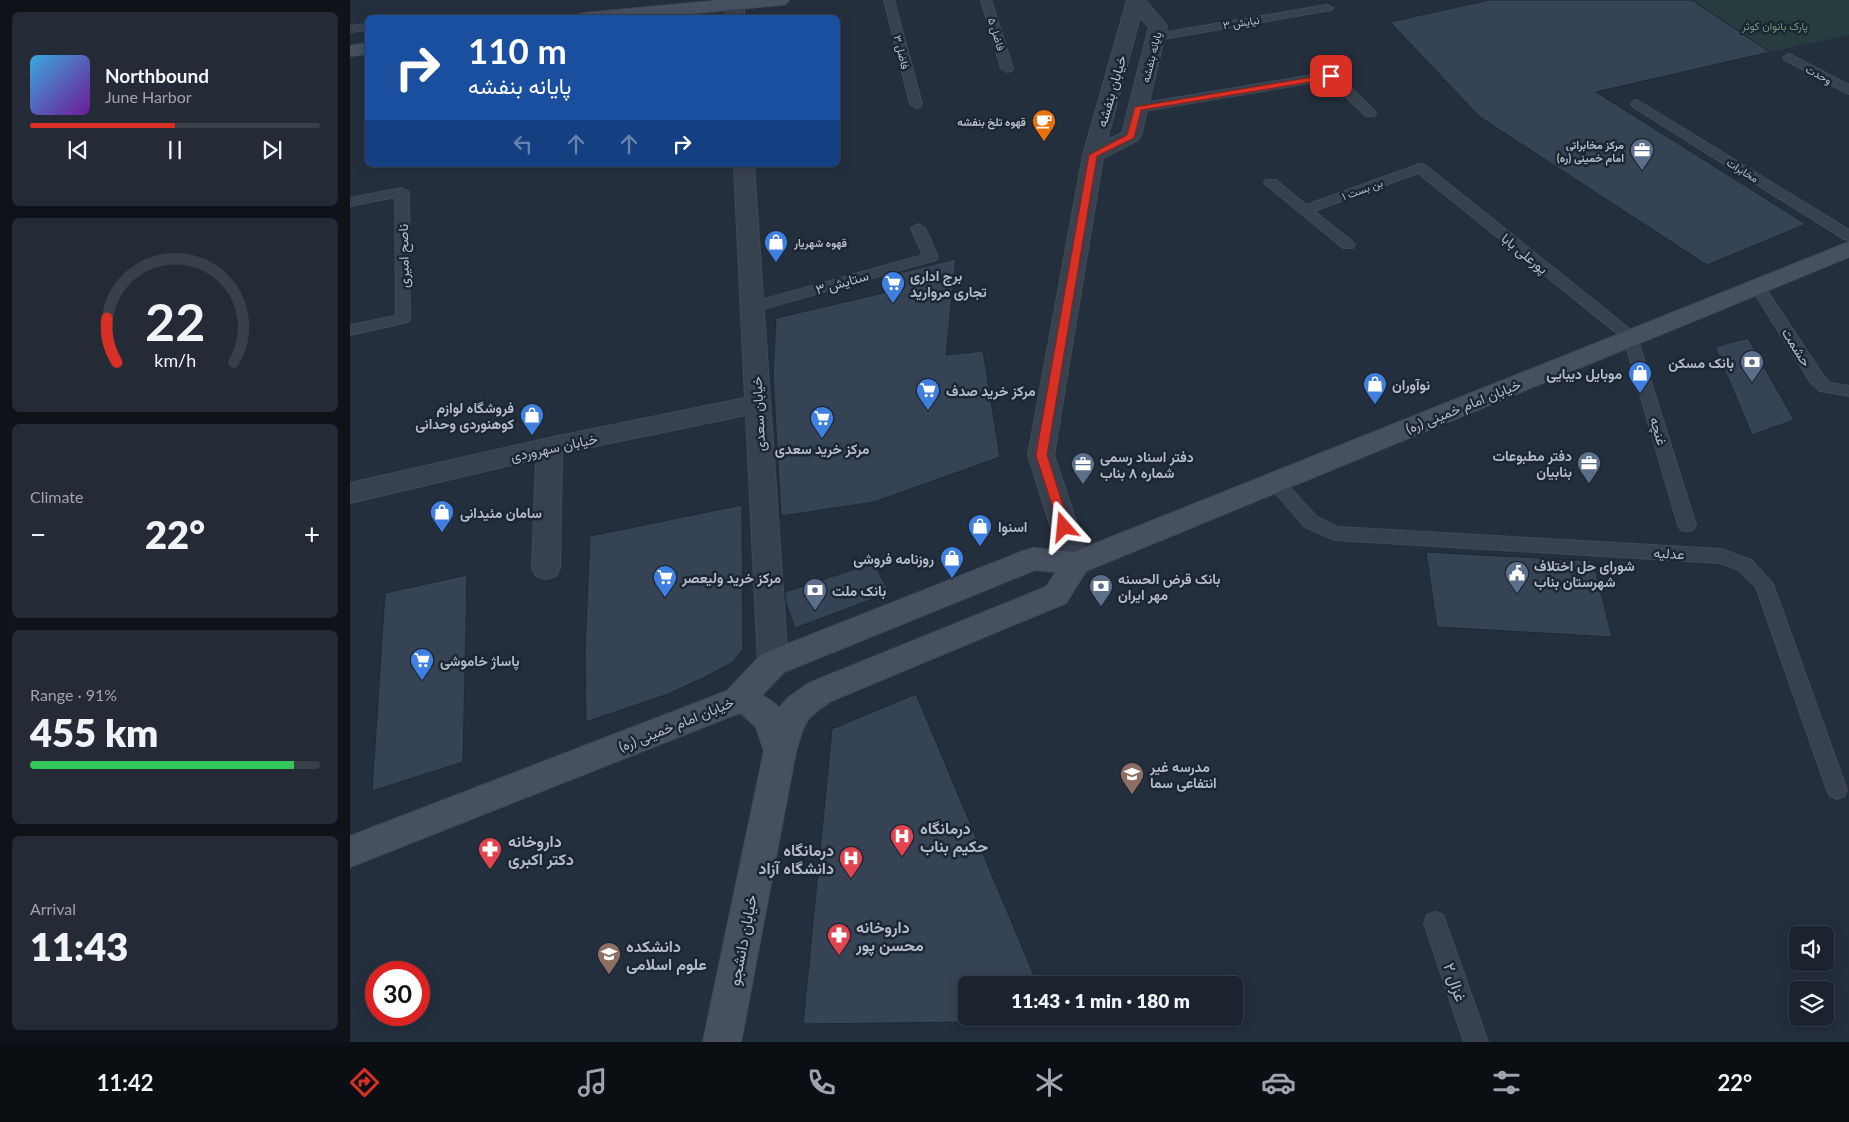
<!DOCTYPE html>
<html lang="en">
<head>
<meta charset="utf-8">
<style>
	:root { --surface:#1b232e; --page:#242b36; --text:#f1f3f6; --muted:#a0a4aa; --line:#39404a; --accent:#d93025 }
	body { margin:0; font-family:Lato,Vazirmatn,sans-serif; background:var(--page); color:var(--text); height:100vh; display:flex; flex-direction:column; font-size:19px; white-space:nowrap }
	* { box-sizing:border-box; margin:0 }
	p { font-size:16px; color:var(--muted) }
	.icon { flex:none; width:28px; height:28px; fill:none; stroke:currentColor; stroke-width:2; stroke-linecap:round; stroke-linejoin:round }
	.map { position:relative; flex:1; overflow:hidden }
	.sheet { display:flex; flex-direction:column; gap:12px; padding:12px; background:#0f1319; width:350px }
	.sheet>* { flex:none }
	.top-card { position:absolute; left:15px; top:15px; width:475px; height:152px; border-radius:8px; box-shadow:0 2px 12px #0003,0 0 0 1px var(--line); background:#1a4fa0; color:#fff; overflow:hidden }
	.controls { position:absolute; left:1439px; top:926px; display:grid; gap:10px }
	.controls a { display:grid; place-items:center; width:45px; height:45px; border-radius:8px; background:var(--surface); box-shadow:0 2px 12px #0003,0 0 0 1px var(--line); font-size:25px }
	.speed { position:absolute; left:15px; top:961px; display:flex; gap:10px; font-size:25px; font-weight:700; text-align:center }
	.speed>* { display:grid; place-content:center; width:65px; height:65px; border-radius:50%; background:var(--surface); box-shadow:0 2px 12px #0003,0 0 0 1px var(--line); line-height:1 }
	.speed .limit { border:8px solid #d22; background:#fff; color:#111 }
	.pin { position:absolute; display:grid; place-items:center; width:42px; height:42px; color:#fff; margin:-21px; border-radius:10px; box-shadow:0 2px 8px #0006 }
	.me { position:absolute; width:55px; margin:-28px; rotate:342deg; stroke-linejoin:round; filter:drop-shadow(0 0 4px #0008) }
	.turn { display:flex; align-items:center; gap:18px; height:105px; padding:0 20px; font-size:22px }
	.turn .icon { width:65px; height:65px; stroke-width:2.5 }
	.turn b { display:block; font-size:35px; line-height:42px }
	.lanes { display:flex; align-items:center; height:48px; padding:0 20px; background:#0003; justify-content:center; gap:25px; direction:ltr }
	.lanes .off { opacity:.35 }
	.big { font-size:38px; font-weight:800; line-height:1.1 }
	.sheet .card { flex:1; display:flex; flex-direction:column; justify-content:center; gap:8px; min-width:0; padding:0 18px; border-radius:8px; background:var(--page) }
	.sheet .dial { align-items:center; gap:0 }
	.dial svg { height:130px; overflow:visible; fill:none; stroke:var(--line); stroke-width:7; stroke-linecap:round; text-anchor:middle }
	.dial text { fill:var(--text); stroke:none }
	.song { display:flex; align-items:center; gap:15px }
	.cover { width:60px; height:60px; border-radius:8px; background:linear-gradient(135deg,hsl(200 70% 55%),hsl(280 70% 35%)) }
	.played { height:5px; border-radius:2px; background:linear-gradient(90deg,var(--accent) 50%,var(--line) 50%) }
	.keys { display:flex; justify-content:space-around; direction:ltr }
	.heat { display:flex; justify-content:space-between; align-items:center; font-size:28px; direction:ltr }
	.charge { height:8px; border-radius:4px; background:linear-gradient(90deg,#34c759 91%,var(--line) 0) }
	.trip { position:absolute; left:608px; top:976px; width:285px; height:50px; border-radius:8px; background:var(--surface); box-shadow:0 2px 12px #0003,0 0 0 1px var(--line); font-weight:800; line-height:50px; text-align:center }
	.tabs { display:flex; height:80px; justify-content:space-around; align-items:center; background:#0b0e12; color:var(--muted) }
	.tabs .icon { width:35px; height:35px }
	.tabs .on { color:var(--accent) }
	.tabs b { font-size:22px; color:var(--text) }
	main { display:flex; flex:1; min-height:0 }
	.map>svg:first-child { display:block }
</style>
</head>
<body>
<main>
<section class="sheet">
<div class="card">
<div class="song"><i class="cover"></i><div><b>Northbound</b><p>June Harbor</p></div></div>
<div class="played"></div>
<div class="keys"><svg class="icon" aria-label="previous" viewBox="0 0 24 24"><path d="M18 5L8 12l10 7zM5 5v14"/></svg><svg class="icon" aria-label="pause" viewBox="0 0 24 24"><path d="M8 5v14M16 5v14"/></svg><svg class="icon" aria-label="next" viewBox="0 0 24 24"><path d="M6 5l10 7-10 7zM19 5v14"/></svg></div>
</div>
<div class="card dial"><svg viewBox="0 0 100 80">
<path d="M14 69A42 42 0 1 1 86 69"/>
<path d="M14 69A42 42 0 0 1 8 42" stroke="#d93025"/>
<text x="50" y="56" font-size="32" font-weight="700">22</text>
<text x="50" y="72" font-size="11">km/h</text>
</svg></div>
<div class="card"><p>Climate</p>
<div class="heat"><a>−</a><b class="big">22°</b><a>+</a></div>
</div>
<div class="card"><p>Range · 91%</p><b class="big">455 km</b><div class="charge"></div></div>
<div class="card"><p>Arrival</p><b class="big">11:43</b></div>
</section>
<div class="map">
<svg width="1499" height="1042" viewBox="0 0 1499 1042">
	<rect width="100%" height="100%" fill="#242f3e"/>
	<polygon fill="#263c3f" points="1342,0 1499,0 1499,35 1420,52"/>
	<g fill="#364354" stroke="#1f2835">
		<polygon points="1139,0 1342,0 1420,52 1246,92 1456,224 1357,265 1130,117 1040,22"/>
		<polygon points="606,259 596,355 633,351 650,457 524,502 431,516 423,376 426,318 542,291 536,276"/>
		<polygon points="1398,338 1444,420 1402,435 1365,347"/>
		<polygon points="392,505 393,649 383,662 353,678 318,694 236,722 235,652 240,536"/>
		<polygon points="1076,552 1243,561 1262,637 1087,627"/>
		<polygon points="524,563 539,593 445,628 436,603 435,592"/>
		<polygon points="117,575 113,762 22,791 35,593"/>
		<polygon points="566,694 688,985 616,985 616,1018 702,1018 703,1021 453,1024 482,729"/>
	</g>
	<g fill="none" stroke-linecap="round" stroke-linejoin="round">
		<g stroke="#414a57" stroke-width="2">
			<g id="lane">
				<polygon points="534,0 544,0 572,104 570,107 566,108 560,104"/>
				<polygon points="631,0 641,0 663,68 661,71 657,72 651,68"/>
				<polygon points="977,5 983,8 981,10 806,40 800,37 806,34"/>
				<polygon points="18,24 18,30 0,32 0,26"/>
				<polygon points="1439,54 1499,85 1499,94 1435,60 1433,58 1435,56"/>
				<polygon points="981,72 985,73 1024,110 1026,113 1024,116 1016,116 978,80 788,112 782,108 788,104"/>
				<polygon points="1287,100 1499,230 1499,240 1494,239 1283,107 1281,104 1283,101"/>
				<polygon points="1070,164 1075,165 1286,334 1346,525 1343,530 1337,531 1331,530 1328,525 1274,339 1068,173 964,211 1003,242 1005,245 1003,248 993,248 914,183 916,180 926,180 956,205"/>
				<polygon points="52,188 59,192 60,319 58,322 0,335 0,325 46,316 45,197 0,206 0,198"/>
				<polygon points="568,224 575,228 588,257 586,260 402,312 397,310 395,307 397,304 573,255 561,228"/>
				<polygon points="1407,282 1412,283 1473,375 1481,383 1499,386 1499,396 1470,391 1461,383 1400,286 1402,283"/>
				<polygon points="926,477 932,479 967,517 987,527 1371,549 1401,560 1423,584 1497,790 1494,796 1487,799 1480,796 1477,790 1406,587 1389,570 1370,563 985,540 955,527 917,483 920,479"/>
				<polygon points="1085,912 1093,915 1096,923 1138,1042 1114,1042 1074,923 1077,915"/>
			</g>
		</g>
		<g stroke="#414a57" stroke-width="2">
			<g id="street">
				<rect x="376" y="0" width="18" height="18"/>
				<path d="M777 0H795L817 26 791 136 788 140 753 158 704 455 740 563 736 571 726 574 716 571 712 563 678 455 733 155ZM790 17 799 27 772 133 757 140Z"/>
				<polygon points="384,165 404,165 438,663 434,672 423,675 412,672 408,663 396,415 212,453 210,568 206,576 196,579 186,576 182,568 186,459 0,503 0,483 199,438 395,398"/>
			</g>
		</g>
		<g stroke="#414a57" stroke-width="2">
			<g id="secondary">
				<polygon points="374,0 439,0 436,4 430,5 297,18 227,18 229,14 235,13"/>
				<polygon points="18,43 18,54 0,56 0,46"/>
				<path d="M1499 242V257L736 571 716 603 481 701C454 720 455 720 446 751L391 1042H353L414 751 406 727 392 714 389 713 0 867V836L377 691 412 654 673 551 683 548 724 552ZM685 570 706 572 696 587 459 683 439 697 429 708 423 702 412 695 434 672Z"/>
			</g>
		</g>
		<use href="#lane" fill="#38414e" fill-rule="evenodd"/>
		<use href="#street" fill="#38414e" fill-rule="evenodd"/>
		<use href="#secondary" fill="#465061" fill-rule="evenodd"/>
	</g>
	<polygon fill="#d93025" stroke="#8d1f18" points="981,74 984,74 984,78 791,110 784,138 747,156 697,455 720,527 719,530 710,530 686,455 739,155 777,135 785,107"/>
	<defs>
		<g id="cafe-pin" transform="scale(1.25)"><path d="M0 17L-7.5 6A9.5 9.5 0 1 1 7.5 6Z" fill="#e8710a" stroke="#1d2633"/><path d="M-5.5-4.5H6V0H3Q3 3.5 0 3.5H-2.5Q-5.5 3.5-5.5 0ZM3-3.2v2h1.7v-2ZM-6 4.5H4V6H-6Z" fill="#fff"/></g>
		<g id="office-pin" transform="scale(1.25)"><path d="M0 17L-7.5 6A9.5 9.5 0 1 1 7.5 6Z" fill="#5c6f8a" stroke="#1d2633"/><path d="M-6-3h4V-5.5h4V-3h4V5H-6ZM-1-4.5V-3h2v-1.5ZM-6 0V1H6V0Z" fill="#fff"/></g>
		<g id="shop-pin" transform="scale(1.25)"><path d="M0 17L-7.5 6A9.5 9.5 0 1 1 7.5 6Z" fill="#3f7fe0" stroke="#1d2633"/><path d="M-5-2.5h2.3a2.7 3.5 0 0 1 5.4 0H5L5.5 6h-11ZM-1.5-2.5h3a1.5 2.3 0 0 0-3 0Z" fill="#fff"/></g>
		<g id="supermarket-pin" transform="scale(1.25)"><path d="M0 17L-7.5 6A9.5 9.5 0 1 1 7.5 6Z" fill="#3f7fe0" stroke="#1d2633"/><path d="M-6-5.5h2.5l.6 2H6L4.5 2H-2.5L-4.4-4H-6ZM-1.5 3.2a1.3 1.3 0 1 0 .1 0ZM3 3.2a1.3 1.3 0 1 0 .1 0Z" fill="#fff"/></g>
		<g id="bank-pin" transform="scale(1.25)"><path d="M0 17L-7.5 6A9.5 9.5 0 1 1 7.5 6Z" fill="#5c6f8a" stroke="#1d2633"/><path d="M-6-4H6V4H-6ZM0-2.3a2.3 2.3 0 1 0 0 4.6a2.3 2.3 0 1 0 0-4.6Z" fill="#fff"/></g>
		<g id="civic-pin" transform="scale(1.25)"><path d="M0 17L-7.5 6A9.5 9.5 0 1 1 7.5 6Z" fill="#5c6f8a" stroke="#1d2633"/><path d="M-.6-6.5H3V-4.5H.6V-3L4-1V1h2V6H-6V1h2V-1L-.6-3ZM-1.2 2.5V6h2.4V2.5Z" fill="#fff"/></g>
		<g id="school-pin" transform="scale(1.25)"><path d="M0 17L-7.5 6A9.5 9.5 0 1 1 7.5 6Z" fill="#8d6e63" stroke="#1d2633"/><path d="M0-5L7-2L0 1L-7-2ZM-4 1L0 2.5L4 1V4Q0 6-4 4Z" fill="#fff"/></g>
		<g id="hospital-pin" transform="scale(1.25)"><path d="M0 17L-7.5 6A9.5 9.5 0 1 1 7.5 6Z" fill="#e0444e" stroke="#1d2633"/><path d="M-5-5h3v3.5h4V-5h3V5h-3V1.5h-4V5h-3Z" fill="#fff"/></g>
		<g id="pharmacy-pin" transform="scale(1.25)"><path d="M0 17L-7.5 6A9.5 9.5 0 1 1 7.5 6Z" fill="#e0444e" stroke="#1d2633"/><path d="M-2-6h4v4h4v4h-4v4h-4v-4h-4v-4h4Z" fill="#fff"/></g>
		<g id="university-pin" transform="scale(1.25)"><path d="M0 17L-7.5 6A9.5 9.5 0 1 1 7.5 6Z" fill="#8d6e63" stroke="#1d2633"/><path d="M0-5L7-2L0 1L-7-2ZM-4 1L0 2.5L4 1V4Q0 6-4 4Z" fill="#fff"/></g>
	</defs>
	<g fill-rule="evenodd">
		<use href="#cafe-pin" x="694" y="121"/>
		<use href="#office-pin" x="1292" y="150"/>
		<use href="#shop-pin" x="426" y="242"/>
		<use href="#supermarket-pin" x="543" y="283"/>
		<use href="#bank-pin" x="1402" y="362"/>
		<use href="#shop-pin" x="1290" y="373"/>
		<use href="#shop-pin" x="1025" y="384"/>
		<use href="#supermarket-pin" x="578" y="390"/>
		<use href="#shop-pin" x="182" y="415"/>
		<use href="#supermarket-pin" x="472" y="418"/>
		<use href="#office-pin" x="1239" y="463"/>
		<use href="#office-pin" x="733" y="464"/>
		<use href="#shop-pin" x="92" y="512"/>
		<use href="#shop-pin" x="630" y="526"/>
		<use href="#shop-pin" x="602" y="558"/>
		<use href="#civic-pin" x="1167" y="573"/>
		<use href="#supermarket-pin" x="315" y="577"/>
		<use href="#bank-pin" x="751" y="586"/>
		<use href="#bank-pin" x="465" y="590"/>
		<use href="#supermarket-pin" x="72" y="660"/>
		<use href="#school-pin" x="782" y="774"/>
		<use href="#hospital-pin" x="552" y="836"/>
		<use href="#pharmacy-pin" x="140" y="849"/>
		<use href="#hospital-pin" x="501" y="858"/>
		<use href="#pharmacy-pin" x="489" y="935"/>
		<use href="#university-pin" x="259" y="954"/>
	</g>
	<g text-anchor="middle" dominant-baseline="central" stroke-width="5" stroke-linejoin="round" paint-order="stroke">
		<g font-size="11" fill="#b4bcc9" stroke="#1d2633">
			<text transform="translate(891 22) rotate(-9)">نیایش ۳</text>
			<text transform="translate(647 34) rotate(73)">فاضل ۵</text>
			<text transform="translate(552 52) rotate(76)">فاضل ۳</text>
			<text transform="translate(801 57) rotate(-76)">پایانه بنفشه</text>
			<text transform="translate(1469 74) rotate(28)">وحدت</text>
			<text transform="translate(1393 170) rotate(32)">مخابرات</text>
			<text transform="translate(1012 189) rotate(-20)">بن بست ۱</text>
		</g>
		<g font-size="11" fill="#6b9a76" stroke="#1d2633">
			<text x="1425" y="25">پارک بانوان کوثر</text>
		</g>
		<g font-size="11" font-weight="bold" fill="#b4bcc9" stroke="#1d2633" text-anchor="end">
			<text x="676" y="121">قهوه تلخ بنفشه</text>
			<text x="1274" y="144">مرکز مخابراتی<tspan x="1274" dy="13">امام خمینی (ره)</tspan></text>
			<text x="444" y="242" text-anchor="start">قهوه شهریار</text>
		</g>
		<g font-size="14" fill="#b4bcc9" stroke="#1d2633">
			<text transform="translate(761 91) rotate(-74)">خیابان بنفشه</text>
			<text transform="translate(1175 253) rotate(39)">پورعلی بابا</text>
			<text transform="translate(53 256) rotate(-91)">ناصح امیری</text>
			<text transform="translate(492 282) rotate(-16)">ستایش ۳</text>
			<text transform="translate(1447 347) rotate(58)">حشمت</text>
			<text transform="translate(1113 406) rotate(-22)">خیابان امام خمینی (ره)</text>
			<text transform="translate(408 414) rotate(-93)">خیابان سعدی</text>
			<text transform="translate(1309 431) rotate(74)">غنچه</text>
			<text transform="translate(204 447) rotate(-12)">خیابان سهروردی</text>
			<text transform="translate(1319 553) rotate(3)">عدلیه</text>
			<text transform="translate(326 724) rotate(-22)">خیابان امام خمینی (ره)</text>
		</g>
		<g font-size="14" font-weight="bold" fill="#b4bcc9" stroke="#1d2633" text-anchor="start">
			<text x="560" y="275">برج اداری<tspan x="560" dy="16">تجاری مروارید</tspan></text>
			<text x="1384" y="362" text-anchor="end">بانک مسکن</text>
			<text x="1272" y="373" text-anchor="end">موبایل دیبایی</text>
			<text x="1042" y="384">نوآوران</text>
			<text x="596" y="390">مرکز خرید صدف</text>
			<text x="164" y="407" text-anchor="end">فروشگاه لوازم<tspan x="164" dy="16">کوهنوردی وحدانی</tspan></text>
			<text x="472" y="448" text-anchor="middle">مرکز خرید سعدی</text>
			<text x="1222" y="455" text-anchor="end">دفتر مطبوعات<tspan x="1222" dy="16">بنابیان</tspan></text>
			<text x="750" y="456">دفتر اسناد رسمی<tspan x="750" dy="16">شماره ۸ بناب</tspan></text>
			<text x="110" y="512">سامان مئیدانی</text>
			<text x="648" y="526">اسنوا</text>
			<text x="584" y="558" text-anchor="end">روزنامه فروشی</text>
			<text x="1184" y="565">شورای حل اختلاف<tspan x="1184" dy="16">شهرستان بناب</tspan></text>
			<text x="332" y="577">مرکز خرید ولیعصر</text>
			<text x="768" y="578">بانک قرض الحسنه<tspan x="768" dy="16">مهر ایران</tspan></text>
			<text x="482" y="590">بانک ملت</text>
			<text x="90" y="660">پاساژ خاموشی</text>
			<text x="800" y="766">مدرسه غیر<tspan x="800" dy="16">انتفاعی سما</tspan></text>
		</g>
		<g font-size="16" font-weight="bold" fill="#b4bcc9" stroke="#1d2633" text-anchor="start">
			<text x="570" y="827">درمانگاه<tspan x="570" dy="18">حکیم بناب</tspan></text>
			<text x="158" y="840">داروخانه<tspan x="158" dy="18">دکتر اکبری</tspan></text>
			<text x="484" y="849" text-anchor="end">درمانگاه<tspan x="484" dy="18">دانشگاه آزاد</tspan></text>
			<text x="506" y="926">داروخانه<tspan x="506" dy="18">محسن پور</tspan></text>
			<text x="276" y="945">دانشکده<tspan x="276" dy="18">علوم اسلامی</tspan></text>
		</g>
		<g font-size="16" fill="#b4bcc9" stroke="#1d2633">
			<text transform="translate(392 940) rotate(-79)">خیابان دانشجو</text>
			<text transform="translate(1106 982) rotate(71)">غزال ۲</text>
		</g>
	</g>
</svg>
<div class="controls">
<a><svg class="icon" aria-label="sound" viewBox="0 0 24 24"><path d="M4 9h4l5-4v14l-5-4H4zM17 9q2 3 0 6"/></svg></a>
<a><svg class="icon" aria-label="layers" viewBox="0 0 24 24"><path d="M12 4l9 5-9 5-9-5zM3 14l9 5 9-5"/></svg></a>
</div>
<div class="speed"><div class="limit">30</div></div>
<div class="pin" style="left:981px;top:76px;background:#d93025"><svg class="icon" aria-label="arrive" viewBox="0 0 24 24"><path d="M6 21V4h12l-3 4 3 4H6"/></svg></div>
<svg class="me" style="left:714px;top:527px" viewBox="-20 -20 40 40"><path d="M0-17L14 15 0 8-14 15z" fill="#d93025" stroke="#fff" stroke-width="4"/></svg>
<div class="trip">11:43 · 1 min · 180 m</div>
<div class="top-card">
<div class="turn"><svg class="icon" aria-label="right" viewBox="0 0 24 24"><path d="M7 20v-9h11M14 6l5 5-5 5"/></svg><div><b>110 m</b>پایانه بنفشه</div></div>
<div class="lanes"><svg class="icon off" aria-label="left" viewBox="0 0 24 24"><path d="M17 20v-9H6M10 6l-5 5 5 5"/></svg><svg class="icon off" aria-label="ahead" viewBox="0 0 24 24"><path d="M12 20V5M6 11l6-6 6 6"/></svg><svg class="icon off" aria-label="ahead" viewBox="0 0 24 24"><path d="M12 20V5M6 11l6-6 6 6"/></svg><svg class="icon" aria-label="right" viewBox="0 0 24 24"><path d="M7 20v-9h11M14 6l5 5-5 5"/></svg></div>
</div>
</div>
</main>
<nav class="tabs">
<b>11:42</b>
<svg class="icon on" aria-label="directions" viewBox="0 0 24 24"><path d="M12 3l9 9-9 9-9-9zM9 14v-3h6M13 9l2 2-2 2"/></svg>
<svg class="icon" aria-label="music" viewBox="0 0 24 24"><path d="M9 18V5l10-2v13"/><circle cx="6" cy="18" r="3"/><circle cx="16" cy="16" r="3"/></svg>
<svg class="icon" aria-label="phone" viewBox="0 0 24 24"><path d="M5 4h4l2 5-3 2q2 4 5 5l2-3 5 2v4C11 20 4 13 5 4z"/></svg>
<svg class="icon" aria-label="climate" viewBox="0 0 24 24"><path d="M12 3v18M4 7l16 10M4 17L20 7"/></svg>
<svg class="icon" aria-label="car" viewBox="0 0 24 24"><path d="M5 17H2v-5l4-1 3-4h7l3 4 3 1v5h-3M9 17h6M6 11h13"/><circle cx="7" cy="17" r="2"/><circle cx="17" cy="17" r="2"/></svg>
<svg class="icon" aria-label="filters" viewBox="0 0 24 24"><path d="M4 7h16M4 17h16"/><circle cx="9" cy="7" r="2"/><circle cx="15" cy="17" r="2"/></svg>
<b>22°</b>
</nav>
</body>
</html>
